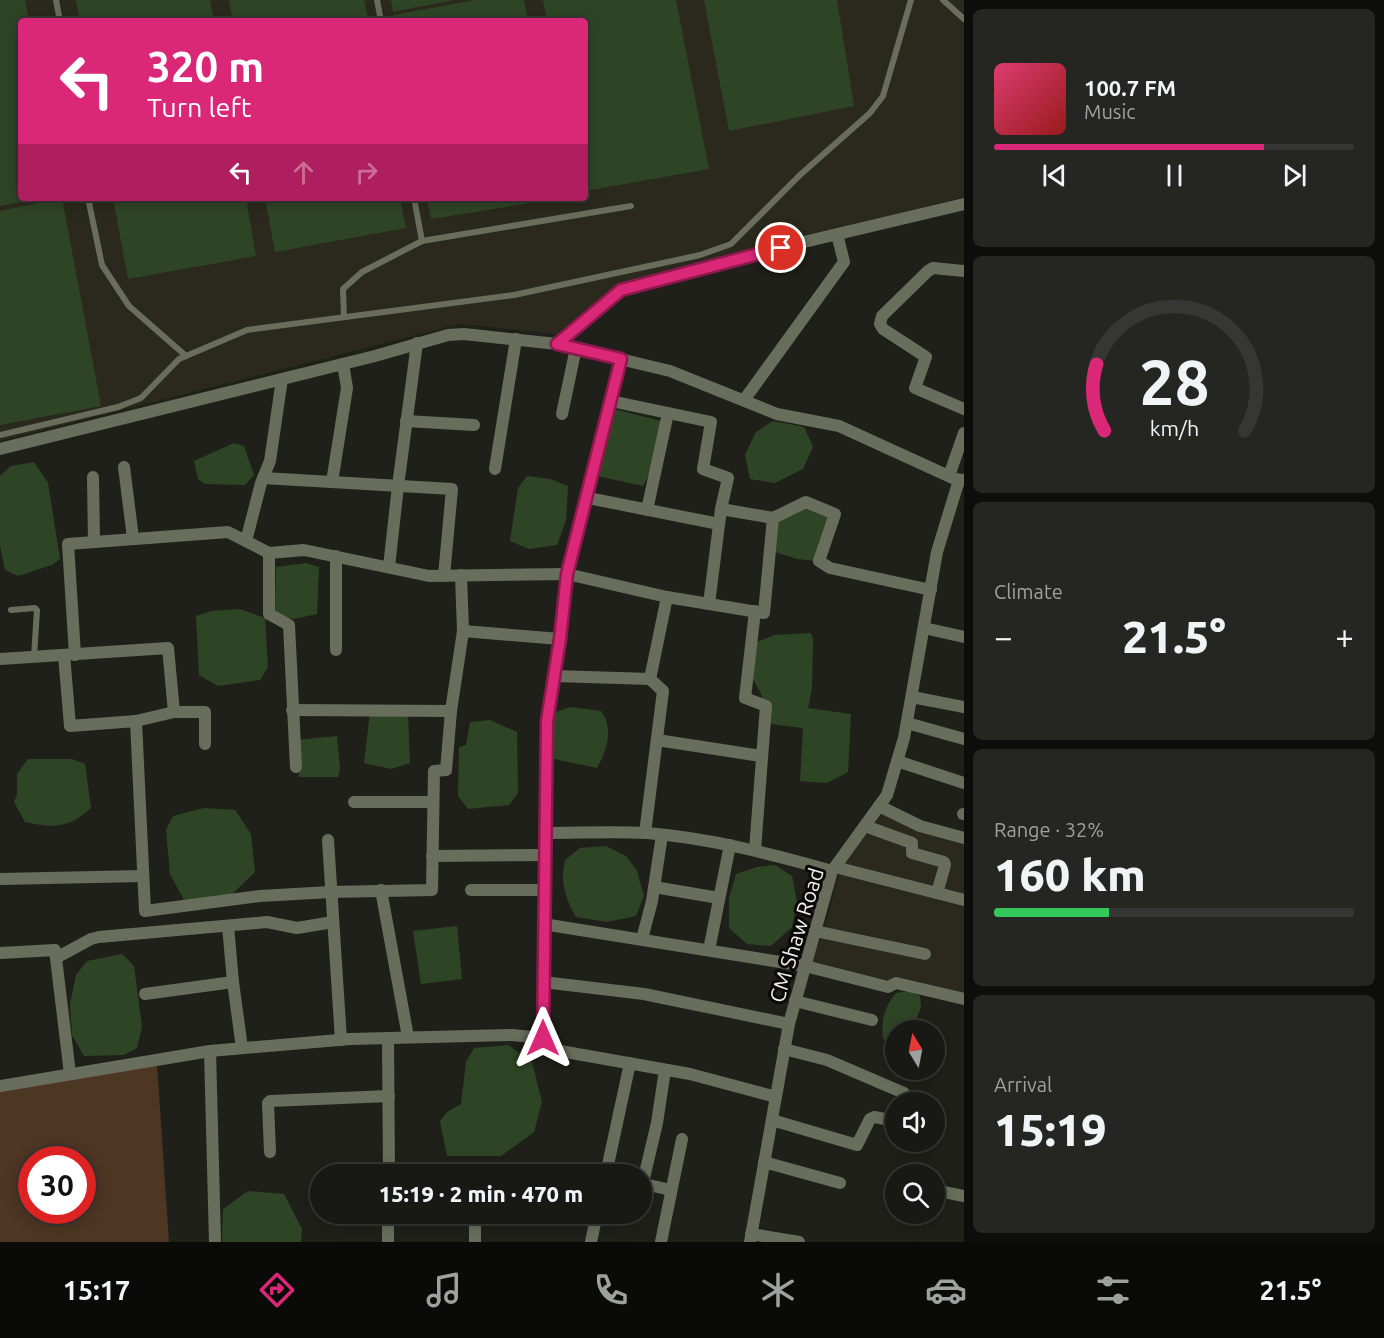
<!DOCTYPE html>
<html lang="en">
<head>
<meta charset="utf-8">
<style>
	:root { --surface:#181814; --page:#252522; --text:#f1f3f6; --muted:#9fa0a0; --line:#363734; --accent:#db2777 }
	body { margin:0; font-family:Ubuntu,sans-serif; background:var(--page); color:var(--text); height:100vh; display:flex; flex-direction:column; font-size:22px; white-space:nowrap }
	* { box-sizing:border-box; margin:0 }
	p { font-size:20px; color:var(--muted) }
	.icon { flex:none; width:33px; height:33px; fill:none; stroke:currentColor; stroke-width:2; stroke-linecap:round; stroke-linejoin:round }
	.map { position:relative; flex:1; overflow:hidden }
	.sheet { display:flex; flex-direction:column; gap:9px; padding:9px; background:#0d0d0b; width:420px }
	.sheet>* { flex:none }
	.top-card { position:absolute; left:18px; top:18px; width:570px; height:183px; border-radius:6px; box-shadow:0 3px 15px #0003,0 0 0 2px var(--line); background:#db2777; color:#fff; overflow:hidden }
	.needle { width:39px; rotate:350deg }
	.controls { position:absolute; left:885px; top:1020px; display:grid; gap:12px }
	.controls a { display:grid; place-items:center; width:60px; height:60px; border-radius:50%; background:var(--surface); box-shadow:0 3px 15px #0003,0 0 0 2px var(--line); font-size:30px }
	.speed { position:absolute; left:18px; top:1146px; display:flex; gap:12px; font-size:30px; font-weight:700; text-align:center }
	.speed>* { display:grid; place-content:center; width:78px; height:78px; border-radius:50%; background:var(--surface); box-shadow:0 3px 15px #0003,0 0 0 2px var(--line); line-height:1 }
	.speed .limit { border:9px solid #d22; background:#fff; color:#111 }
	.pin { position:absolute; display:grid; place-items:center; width:51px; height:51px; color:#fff; margin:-26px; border:3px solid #fff; border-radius:50%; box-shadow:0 2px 6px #0007 }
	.me { position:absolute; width:66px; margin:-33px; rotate:0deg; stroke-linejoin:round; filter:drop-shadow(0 0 4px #0008) }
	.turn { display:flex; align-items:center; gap:21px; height:126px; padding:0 30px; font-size:27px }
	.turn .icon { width:78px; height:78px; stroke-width:2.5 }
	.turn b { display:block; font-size:42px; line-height:51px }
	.lanes { display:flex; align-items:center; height:57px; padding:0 30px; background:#0003; justify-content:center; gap:30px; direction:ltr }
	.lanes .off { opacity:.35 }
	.big { font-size:45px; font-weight:800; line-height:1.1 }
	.sheet .card { flex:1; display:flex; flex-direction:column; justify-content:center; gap:9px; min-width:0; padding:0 21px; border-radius:9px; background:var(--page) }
	.sheet .dial { align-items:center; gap:0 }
	.dial svg { height:156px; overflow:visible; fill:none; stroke:var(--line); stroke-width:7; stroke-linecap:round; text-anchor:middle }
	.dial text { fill:var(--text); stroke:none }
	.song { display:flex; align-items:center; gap:18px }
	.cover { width:72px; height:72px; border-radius:9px; background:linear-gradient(135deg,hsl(340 70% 55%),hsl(0 70% 35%)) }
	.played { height:6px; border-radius:3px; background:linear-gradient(90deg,var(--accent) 75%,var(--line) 75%) }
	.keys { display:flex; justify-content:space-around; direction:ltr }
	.heat { display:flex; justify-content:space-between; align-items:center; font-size:33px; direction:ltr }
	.charge { height:9px; border-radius:4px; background:linear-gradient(90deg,#34c759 32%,var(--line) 0) }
	.trip { position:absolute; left:310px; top:1164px; width:342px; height:60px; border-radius:30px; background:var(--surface); box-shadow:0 3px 15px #0003,0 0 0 2px var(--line); font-weight:800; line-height:60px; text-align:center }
	.dock { display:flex; height:96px; justify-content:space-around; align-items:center; background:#0a0a08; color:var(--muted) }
	.dock .icon { width:42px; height:42px }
	.dock .selected { color:var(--accent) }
	.dock b { font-size:27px; color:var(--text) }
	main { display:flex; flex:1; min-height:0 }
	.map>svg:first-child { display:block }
</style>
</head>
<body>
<main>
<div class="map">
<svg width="964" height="1242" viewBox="0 0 964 1242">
	<rect width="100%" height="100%" fill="#20201a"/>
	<g fill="#2b291d" fill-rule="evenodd">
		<path d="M0 0H964V197L616 286 556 334 460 324 0 441ZM21 21H585V198H21Z"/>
		<polygon points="881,810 964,842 964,996 887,982 811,963 826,922 842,861"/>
	</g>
	<path fill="#4d3622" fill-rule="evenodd" d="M157 1064 169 1242H0V1089ZM32 1160H82V1210H32Z"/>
	<g fill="#2e4525">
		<polygon points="0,0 25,0 29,21 21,21 21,198 42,198 0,206"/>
		<polygon points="76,0 210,0 214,21 80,21"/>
		<polygon points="229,0 364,0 368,17 348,21 233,21"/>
		<polygon points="391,0 454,0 393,12"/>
		<polygon points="475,0 524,0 528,21 394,21 393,15"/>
		<polygon points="543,0 676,0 709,169 585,191 585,21 547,21"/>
		<polygon points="704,0 837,0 854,106 729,131"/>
		<polygon points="62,198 101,406 0,425 0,211"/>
		<polygon points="113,198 246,198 256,256 128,279"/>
		<polygon points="265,198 400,198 406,228 275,252"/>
		<polygon points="427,198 560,198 431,219"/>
		<polygon points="614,409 661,421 651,470 643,486 597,476"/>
		<polygon points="773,421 804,427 813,447 803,469 775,483 750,479 745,455 756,432"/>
		<polygon points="234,443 244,446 254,475 245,485 205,484 198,479 194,461"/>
		<polygon points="34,462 48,483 60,559 52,565 18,576 5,570 0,545 0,476 11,466"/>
		<polygon points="527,476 550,479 568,486 566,520 557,545 529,549 510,541 518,488"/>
		<polygon points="808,507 829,517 816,561 797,559 772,551 779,521"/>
		<polygon points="306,563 319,567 317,614 294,619 275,614 276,567"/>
		<polygon points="240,609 265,618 268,667 260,680 218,686 199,675 196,616 212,611"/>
		<polygon points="811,633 813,639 812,688 808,708 851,714 848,772 827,783 800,781 803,728 771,724 761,694 751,675 753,644 774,635"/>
		<path d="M570 707 601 711C614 729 607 750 597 768L554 759 550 736 554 713Z"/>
		<polygon points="370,712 408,713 410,763 391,769 364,763"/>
		<polygon points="490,720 517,732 518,793 509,805 468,809 458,796 459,747 466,745 470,722"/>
		<polygon points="337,736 340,769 338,777 299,777 297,740"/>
		<path d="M28 759H72L85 764 91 808C68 829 54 828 25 822L14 802 17 794V774Z"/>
		<polygon points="204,808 235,810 251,834 255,872 229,897 184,900 170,874 166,830 173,816"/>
		<path d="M606 846 626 856 637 871 644 896 636 916 607 922 576 917C565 897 560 883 565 860L580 848Z"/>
		<polygon points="775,865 792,876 797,902 792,927 771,946 747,944 729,928 729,899 736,874 757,867"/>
		<polygon points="457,926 462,979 421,984 413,931"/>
		<polygon points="122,954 134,966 142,1027 137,1048 124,1055 84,1056 72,1035 70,1004 76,975 87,961"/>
		<path d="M910 991 920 996 921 1008 911 1030H896L895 1045 894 1046 883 1039C881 1021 884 1007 896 993Z"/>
		<polygon points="508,1045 532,1062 542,1102 534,1132 501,1156 447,1156 440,1121 447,1112 461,1104 466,1062 474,1048"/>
		<polygon points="248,1191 284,1194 302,1229 301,1242 222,1242 223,1209"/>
	</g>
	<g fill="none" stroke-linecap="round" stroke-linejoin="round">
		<g stroke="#696e5c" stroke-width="6">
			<polyline points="56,0 60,21"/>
			<polyline points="377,0 381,21"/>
			<polyline points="943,0 964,19"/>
			<polyline points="88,198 102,265 129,306 186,356"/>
			<polyline points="414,198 422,241"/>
			<polyline points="344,316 343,289 362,272 422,241 631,206"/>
			<polyline points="0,435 118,407 141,398 179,359 247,330 514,295 700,255 731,244 800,175 870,113 883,96 911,0"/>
			<polyline points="11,610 35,608 37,610 34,657"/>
		</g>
		<g stroke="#696e5c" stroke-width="12">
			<polyline points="964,271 933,268 928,271 882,316 880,324 883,329 926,357 915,388 964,409"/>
			<polyline points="557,344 621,289 804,242 964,204"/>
			<polyline points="744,400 844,262 837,234"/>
			<polyline points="611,401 711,422 703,469 728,478 721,509 709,604"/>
			<polyline points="562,414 576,348"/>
			<polyline points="406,421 474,425"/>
			<polyline points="0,449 375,356 448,335 464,334 557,344 670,371 777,414 839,426 955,479 964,480"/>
			<polyline points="124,467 133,538"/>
			<polyline points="495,469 516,339"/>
			<polyline points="949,476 964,433"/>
			<polyline points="93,477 94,542"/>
			<polyline points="263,478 452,489 444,576"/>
			<polyline points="332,482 347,388 343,364"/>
			<polyline points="588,498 719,524"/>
			<polyline points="721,509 773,518"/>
			<polyline points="647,510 668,413"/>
			<polyline points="246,541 261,483 270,461 282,379"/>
			<polyline points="269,553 269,614 289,625 296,767"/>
			<polyline points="336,556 336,650"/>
			<polyline points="389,567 398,486 417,343"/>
			<polyline points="924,628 964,637"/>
			<polyline points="463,631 560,639"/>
			<polyline points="64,655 70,726 136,721 174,712"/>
			<polyline points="75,655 68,544 228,532 269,553 304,550 429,576 567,574 667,597 764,613 773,518 806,502 835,514 819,561 830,568 931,590"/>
			<polyline points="0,659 168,648 174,712 205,712 205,744"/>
			<polyline points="554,676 650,679"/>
			<polyline points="912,697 964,707"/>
			<polyline points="292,710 451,711"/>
			<polyline points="136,721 145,911 260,896 330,892 432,890 434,771 446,770 451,711 463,631 461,575"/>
			<polyline points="907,723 964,739"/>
			<polyline points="657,740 761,756"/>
			<polyline points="897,761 964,783"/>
			<polyline points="354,802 432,802"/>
			<polyline points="879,806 920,826 964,838"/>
			<polyline points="963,814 964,814"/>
			<polyline points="865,826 912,843 912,853 944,862 945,865 937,893"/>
			<path d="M545 833C578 833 613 831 647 833 710 838 771 854 832 871"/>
			<polyline points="645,833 663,691 650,679 667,597"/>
			<polyline points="328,840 341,1040"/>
			<polyline points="755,850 766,706 745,698 755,611"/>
			<polyline points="432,856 544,855"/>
			<polyline points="835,867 964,900"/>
			<polyline points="0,879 143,876"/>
			<polyline points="654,887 719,898"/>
			<polyline points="381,890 408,1037"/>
			<polyline points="471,890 544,890"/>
			<polyline points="543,924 805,966 888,987 896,983 964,999"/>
			<polyline points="228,926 233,982 242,1048"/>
			<polyline points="815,931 925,954"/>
			<polyline points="642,939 652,901 662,835"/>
			<polyline points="709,950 730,845"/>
			<polyline points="0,953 55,950 70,1074"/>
			<polyline points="56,958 91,939 99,937 267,922 297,928 333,922"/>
			<polyline points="543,982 644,994 789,1024"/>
			<polyline points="145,994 233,982"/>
			<polyline points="795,1001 872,1020"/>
			<polyline points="388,1038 389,1174"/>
			<polyline points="543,1038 547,721 560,639 567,574 621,359"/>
			<polyline points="784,1049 827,1060 904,1093 906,1097 905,1102"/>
			<polyline points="210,1051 215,1242"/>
			<polyline points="665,1070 657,1123 643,1182 644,1184 671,1190"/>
			<polyline points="0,1086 210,1051 350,1039 512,1035 543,1038 549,1049 690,1074 776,1097"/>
			<polyline points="772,1120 857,1145 870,1119 874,1117 896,1121"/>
			<polyline points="270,1152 268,1103 270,1101 389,1096"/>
			<polyline points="764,1162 840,1183"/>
			<polyline points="606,1174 630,1063"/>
			<polyline points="934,1190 964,1196"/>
			<polyline points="751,1234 799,1242"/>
			<polyline points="388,1242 388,1214"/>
			<polyline points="475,1242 475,1214"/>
			<polyline points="591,1242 597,1214"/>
			<polyline points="661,1242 682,1139"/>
			<polyline points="750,1242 789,1024 832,871 887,795 904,738 937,552 959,480"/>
		</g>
	</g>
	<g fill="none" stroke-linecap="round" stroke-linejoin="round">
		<g stroke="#8e194d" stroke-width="15">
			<polyline id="route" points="543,1038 547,721 560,639 567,574 621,359 557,344 621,290 781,248"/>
		</g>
		<use href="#route" stroke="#db2777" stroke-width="10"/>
	</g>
	<g text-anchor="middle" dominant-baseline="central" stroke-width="6" stroke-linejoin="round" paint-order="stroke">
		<g font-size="21" fill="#f2f2ee" stroke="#0a0907">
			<text transform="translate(796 935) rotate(-73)">CM Shaw Road</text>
		</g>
	</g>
</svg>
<div class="controls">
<a><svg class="needle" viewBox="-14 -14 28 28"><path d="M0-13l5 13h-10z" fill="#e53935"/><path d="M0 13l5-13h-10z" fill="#9fa0a0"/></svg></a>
<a><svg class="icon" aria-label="sound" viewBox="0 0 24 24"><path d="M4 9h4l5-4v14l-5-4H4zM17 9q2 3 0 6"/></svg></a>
<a><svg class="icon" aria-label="search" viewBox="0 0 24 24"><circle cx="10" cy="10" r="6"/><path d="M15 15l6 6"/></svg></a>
</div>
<div class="speed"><div class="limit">30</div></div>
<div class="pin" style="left:781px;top:248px;background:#d93025"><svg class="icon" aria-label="arrive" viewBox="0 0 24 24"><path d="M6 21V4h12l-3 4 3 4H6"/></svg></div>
<svg class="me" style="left:543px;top:1038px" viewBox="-20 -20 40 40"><path d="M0-17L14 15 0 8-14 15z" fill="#db2777" stroke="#fff" stroke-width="4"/></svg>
<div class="trip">15:19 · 2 min · 470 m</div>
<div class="top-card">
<div class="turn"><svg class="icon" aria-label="left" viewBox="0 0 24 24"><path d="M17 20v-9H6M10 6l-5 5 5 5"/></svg><div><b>320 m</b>Turn left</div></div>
<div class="lanes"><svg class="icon" aria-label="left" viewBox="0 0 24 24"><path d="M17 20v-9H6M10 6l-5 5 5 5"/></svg><svg class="icon off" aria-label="ahead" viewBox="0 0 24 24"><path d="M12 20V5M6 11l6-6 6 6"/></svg><svg class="icon off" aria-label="right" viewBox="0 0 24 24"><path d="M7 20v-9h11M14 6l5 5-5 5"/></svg></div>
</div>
</div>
<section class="sheet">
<div class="card">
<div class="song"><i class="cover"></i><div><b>100.7 FM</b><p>Music</p></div></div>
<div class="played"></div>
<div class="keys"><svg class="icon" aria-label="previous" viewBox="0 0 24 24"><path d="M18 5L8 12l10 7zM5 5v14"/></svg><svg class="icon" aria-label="pause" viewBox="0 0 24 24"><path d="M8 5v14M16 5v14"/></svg><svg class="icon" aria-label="next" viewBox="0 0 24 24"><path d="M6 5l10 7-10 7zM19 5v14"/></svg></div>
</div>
<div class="card dial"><svg viewBox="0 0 100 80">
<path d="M14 69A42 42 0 1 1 86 69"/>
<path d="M14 69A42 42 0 0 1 10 35" stroke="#db2777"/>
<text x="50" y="56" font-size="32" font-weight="700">28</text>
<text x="50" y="72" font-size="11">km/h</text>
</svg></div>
<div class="card"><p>Climate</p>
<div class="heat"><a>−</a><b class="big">21.5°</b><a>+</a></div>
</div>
<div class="card"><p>Range · 32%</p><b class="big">160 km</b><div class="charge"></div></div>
<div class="card"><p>Arrival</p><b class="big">15:19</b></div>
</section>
</main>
<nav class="dock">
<b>15:17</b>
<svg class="icon selected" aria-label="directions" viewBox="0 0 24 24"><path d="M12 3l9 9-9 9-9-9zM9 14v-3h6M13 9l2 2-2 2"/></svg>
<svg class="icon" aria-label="music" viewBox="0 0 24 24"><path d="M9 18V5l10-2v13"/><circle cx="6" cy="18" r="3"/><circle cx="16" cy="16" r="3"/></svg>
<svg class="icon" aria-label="phone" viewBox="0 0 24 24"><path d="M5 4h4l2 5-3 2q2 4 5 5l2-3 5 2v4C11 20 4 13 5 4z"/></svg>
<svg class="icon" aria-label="climate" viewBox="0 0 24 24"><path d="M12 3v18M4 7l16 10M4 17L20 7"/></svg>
<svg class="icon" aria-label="car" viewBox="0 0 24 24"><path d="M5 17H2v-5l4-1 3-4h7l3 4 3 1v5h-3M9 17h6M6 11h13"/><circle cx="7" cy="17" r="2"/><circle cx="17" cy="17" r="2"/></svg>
<svg class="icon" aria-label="filters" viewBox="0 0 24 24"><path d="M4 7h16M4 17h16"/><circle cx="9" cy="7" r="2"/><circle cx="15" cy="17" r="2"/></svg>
<b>21.5°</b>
</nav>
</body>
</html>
